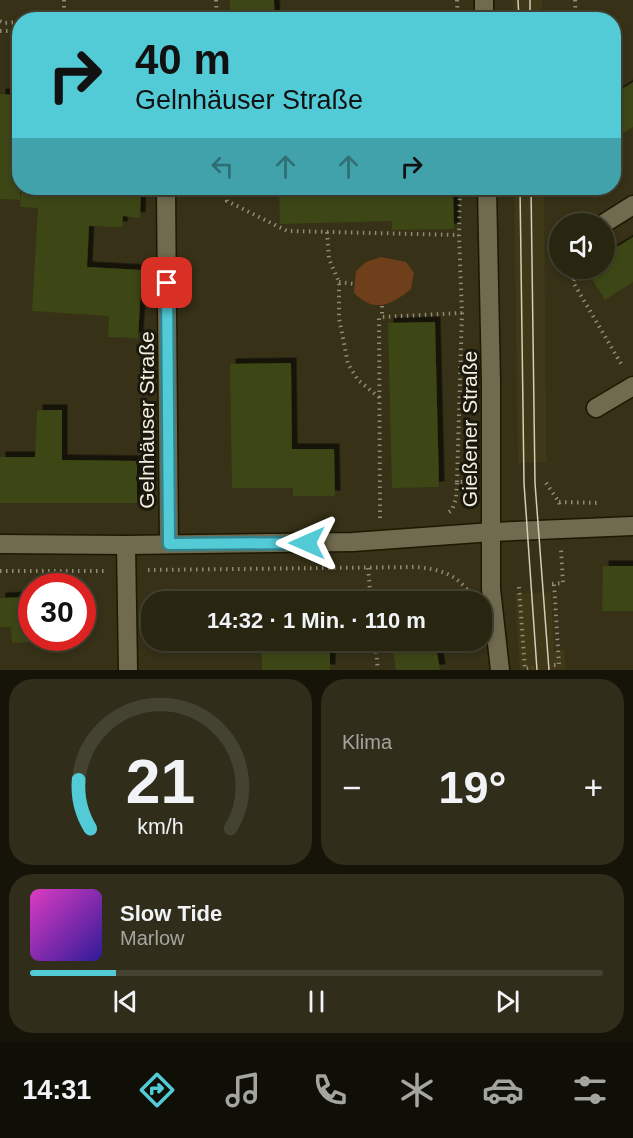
<!DOCTYPE html>
<html lang="de">
<head>
<meta charset="utf-8">
<style>
	:root { --surface:#282511; --page:#302d1a; --text:#f1f3f6; --muted:#a5a59f; --line:#444231; --accent:#52cbd7 }
	body { margin:0; font-family:Arial,sans-serif; background:var(--page); color:var(--text); height:100vh; display:flex; flex-direction:column; font-size:22px; white-space:nowrap }
	* { box-sizing:border-box; margin:0 }
	p { font-size:20px; color:var(--muted) }
	.icon { flex:none; width:33px; height:33px; fill:none; stroke:currentColor; stroke-width:2; stroke-linecap:round; stroke-linejoin:round }
	.map { position:relative; height:670px; overflow:hidden }
	.side { display:flex; flex-direction:column; gap:9px; padding:9px; background:#161409; flex:1 }
	.side>* { flex:none }
	.hud { position:absolute; left:12px; top:12px; width:609px; height:183px; border-radius:24px; box-shadow:0 3px 9px #0003,0 0 0 2px var(--line); background:#52cbd7; color:#111; overflow:hidden }
	.fabs { position:absolute; left:549px; top:213px; display:grid; gap:12px }
	.fabs a { display:grid; place-items:center; width:66px; height:66px; border-radius:50%; background:var(--surface); box-shadow:0 3px 9px #0003,0 0 0 2px var(--line); font-size:30px }
	.speed { position:absolute; left:18px; top:573px; display:flex; gap:12px; font-size:30px; font-weight:700; text-align:center }
	.speed>* { display:grid; place-content:center; width:78px; height:78px; border-radius:50%; background:var(--surface); box-shadow:0 3px 9px #0003,0 0 0 2px var(--line); line-height:1 }
	.speed .limit { border:9px solid #d22; background:#fff; color:#111 }
	.pin { position:absolute; display:grid; place-items:center; width:51px; height:51px; color:#fff; margin:-26px; border-radius:12px; box-shadow:0 3px 9px #0006 }
	.me { position:absolute; width:66px; margin:-33px; rotate:270deg; stroke-linejoin:round; filter:drop-shadow(0 0 4px #0008) }
	.turn { display:flex; align-items:center; gap:21px; height:126px; padding:0 24px; font-size:27px }
	.turn .icon { width:78px; height:78px; stroke-width:2.5 }
	.turn b { display:block; font-size:42px; line-height:51px }
	.lanes { display:flex; align-items:center; height:57px; padding:0 24px; background:#0003; justify-content:center; gap:30px; direction:ltr }
	.lanes .off { opacity:.35 }
	.big { font-size:45px; font-weight:800; line-height:1.1 }
	.side .widget { flex:1; display:flex; flex-direction:column; justify-content:center; gap:9px; min-width:0; padding:0 21px; border-radius:24px; background:var(--page) }
	.side .dial { align-items:center; gap:0 }
	.dial svg { height:156px; overflow:visible; fill:none; stroke:var(--line); stroke-width:7; stroke-linecap:round; text-anchor:middle }
	.dial text { fill:var(--text); stroke:none }
	.song { display:flex; align-items:center; gap:18px }
	.cover { width:72px; height:72px; border-radius:9px; background:linear-gradient(135deg,hsl(310 70% 55%),hsl(250 70% 35%)) }
	.played { height:6px; border-radius:3px; background:linear-gradient(90deg,var(--accent) 15%,var(--line) 15%) }
	.keys { display:flex; justify-content:space-around; direction:ltr }
	.heat { display:flex; justify-content:space-between; align-items:center; font-size:33px; direction:ltr }
	.side .tiles { flex:1; display:grid; gap:9px; grid-template-columns:1fr 1fr }
	.widget:last-child { grid-column:span 2 }
	.trip { position:absolute; left:141px; top:591px; width:351px; height:60px; border-radius:24px; background:var(--surface); box-shadow:0 3px 9px #0003,0 0 0 2px var(--line); font-weight:800; line-height:60px; text-align:center }
	.tabs { display:flex; height:96px; justify-content:space-around; align-items:center; background:#100f07; color:var(--muted) }
	.tabs .icon { width:42px; height:42px }
	.tabs .selected { color:var(--accent) }
	.tabs b { font-size:27px; color:var(--text) }
	.map>svg:first-child { display:block }
</style>
</head>
<body>
<div class="map">
<svg width="633" height="670" viewBox="0 0 633 670">
	<defs>
		<filter id="shadow"><feDropShadow dx="5.5" dy="-5.5" stdDeviation="0" flood-color="#0009"/></filter>
	</defs>
	<rect width="100%" height="100%" fill="#363117"/>
	<g fill="#403817">
		<rect x="513" y="0" width="29" height="19"/>
		<polygon points="514,188 544,188 546,462 518,463"/>
		<polygon points="551,592 554,651 564,650 566,670 520,670 515,594"/>
	</g>
	<path fill="#6f3e1a" d="M381 257 406 262 414 273 411 289C391 305 375 314 354 293L356 271 366 262Z"/>
	<g fill="#3d4612" filter="url(#shadow)">
		<polygon points="230,0 274,0 275,20 230,20"/>
		<polygon points="633,82 633,127 614,139 614,94"/>
		<polygon points="0,94 20,95 20,200 0,199"/>
		<polygon points="21,188 141,188 140,218 123,216 122,227 89,226 87,267 142,270 138,338 108,337 109,316 32,311 38,208 20,207"/>
		<polygon points="279,188 453,188 454,229 392,230 392,221 280,224"/>
		<polygon points="633,237 633,282 605,300 585,268 604,268 604,255"/>
		<polygon points="435,322 439,487 392,488 388,323"/>
		<polygon points="291,363 292,449 334,449 335,496 293,496 293,488 232,488 230,364"/>
		<polygon points="37,410 62,410 62,460 137,461 137,503 0,503 0,457 35,457"/>
		<polygon points="603,566 633,566 633,611 602,611"/>
		<polygon points="30,597 32,642 12,643 11,627 0,627 0,598"/>
		<rect x="262" y="640" width="68" height="30"/>
		<polygon points="391,640 435,640 440,670 396,670"/>
	</g>
	<g fill="none" stroke-linecap="round" stroke-linejoin="round">
		<g stroke="#1e1801" stroke-width="21">
			<g id="minor">
				<polyline points="166,188 169,544"/>
				<polyline points="603,224 633,205"/>
				<polyline points="596,408 633,386"/>
				<polyline points="0,544 126,545 353,542 492,532 633,526"/>
				<polyline points="126,545 128,670"/>
			</g>
		</g>
		<g stroke="#1e1801" stroke-width="21">
			<g id="secondary">
				<polyline points="484,0 484,20"/>
				<polyline points="487,188 491,382 491,589 500,670"/>
			</g>
		</g>
		<g stroke="#8f8b76" stroke-width="4" stroke-dasharray="1.5 4.5" stroke-linecap="butt">
			<polyline points="216,0 217,20"/>
			<polyline points="457,0 458,20"/>
			<polyline points="575,0 576,20"/>
			<polyline points="53,20 64,12 64,0"/>
			<polyline points="0,21 4,23 20,22"/>
			<polyline points="0,31 20,31"/>
			<polyline points="226,188 227,201 287,231 459,235"/>
			<polyline points="327,232 329,259 339,282 339,318 348,364 358,380 380,398"/>
			<polyline points="578,268 573,282 623,367"/>
			<polyline points="339,282 355,284"/>
			<polyline points="382,306 382,317"/>
			<polyline points="457,482 462,313 459,235 460,188"/>
			<polyline points="546,483 559,502 560,508"/>
			<polyline points="559,502 601,503"/>
			<polyline points="449,512 452,510 456,499 457,482 465,482"/>
			<polyline points="380,518 379,318 382,317 462,313"/>
			<polyline points="368,568 371,602"/>
			<path d="M148 570 416 567C437 569 455 573 468 591"/>
			<polyline points="0,571 104,571"/>
			<polyline points="552,584 563,583 561,549"/>
			<polyline points="519,587 525,669 533,668"/>
			<polyline points="375,640 378,670"/>
			<polyline points="554,665 559,665 554,583"/>
		</g>
		<use href="#minor" stroke="#706a4f" stroke-width="18"/>
		<use href="#secondary" stroke="#706a4f" stroke-width="18"/>
		<g stroke="#d2cebd" stroke-width="1.5">
			<polyline points="518,0 519,20"/>
			<polyline points="530,0 530,20"/>
			<polyline points="520,188 524,483 537,670"/>
			<polyline points="531,188 535,483 549,670"/>
		</g>
	</g>
	<g fill="none" stroke-linecap="round" stroke-linejoin="round">
		<g stroke="#35848c" stroke-width="15">
			<polyline id="route" points="167,283 169,544 307,543"/>
		</g>
		<use href="#route" stroke="#52cbd7" stroke-width="10"/>
	</g>
	<g text-anchor="middle" dominant-baseline="central" stroke-width="6" stroke-linejoin="round" paint-order="stroke">
		<g font-size="21" fill="#f4f0e1" stroke="#1b190d">
			<text transform="translate(146 420) rotate(-90)">Gelnhäuser Straße</text>
			<text transform="translate(469 429) rotate(-90)">Gießener Straße</text>
		</g>
	</g>
</svg>
<div class="fabs">
<a><svg class="icon" aria-label="sound" viewBox="0 0 24 24"><path d="M4 9h4l5-4v14l-5-4H4zM17 9q2 3 0 6"/></svg></a>
</div>
<div class="speed"><div class="limit">30</div></div>
<div class="pin" style="left:167px;top:283px;background:#d93025"><svg class="icon" aria-label="arrive" viewBox="0 0 24 24"><path d="M6 21V4h12l-3 4 3 4H6"/></svg></div>
<svg class="me" style="left:307px;top:543px" viewBox="-20 -20 40 40"><path d="M0-17L14 15 0 8-14 15z" fill="#52cbd7" stroke="#fff" stroke-width="4"/></svg>
<div class="trip">14:32 · 1 Min. · 110 m</div>
<div class="hud">
<div class="turn"><svg class="icon" aria-label="right" viewBox="0 0 24 24"><path d="M7 20v-9h11M14 6l5 5-5 5"/></svg><div><b>40 m</b>Gelnhäuser Straße</div></div>
<div class="lanes"><svg class="icon off" aria-label="left" viewBox="0 0 24 24"><path d="M17 20v-9H6M10 6l-5 5 5 5"/></svg><svg class="icon off" aria-label="ahead" viewBox="0 0 24 24"><path d="M12 20V5M6 11l6-6 6 6"/></svg><svg class="icon off" aria-label="ahead" viewBox="0 0 24 24"><path d="M12 20V5M6 11l6-6 6 6"/></svg><svg class="icon" aria-label="right" viewBox="0 0 24 24"><path d="M7 20v-9h11M14 6l5 5-5 5"/></svg></div>
</div>
</div>
<section class="side">
<div class="tiles">
<div class="widget dial"><svg viewBox="0 0 100 80">
<path d="M14 69A42 42 0 1 1 86 69"/>
<path d="M14 69A42 42 0 0 1 8 44" stroke="#52cbd7"/>
<text x="50" y="56" font-size="32" font-weight="700">21</text>
<text x="50" y="72" font-size="11">km/h</text>
</svg></div>
<div class="widget"><p>Klima</p>
<div class="heat"><a>−</a><b class="big">19°</b><a>+</a></div>
</div>
<div class="widget">
<div class="song"><i class="cover"></i><div><b>Slow Tide</b><p>Marlow</p></div></div>
<div class="played"></div>
<div class="keys"><svg class="icon" aria-label="previous" viewBox="0 0 24 24"><path d="M18 5L8 12l10 7zM5 5v14"/></svg><svg class="icon" aria-label="pause" viewBox="0 0 24 24"><path d="M8 5v14M16 5v14"/></svg><svg class="icon" aria-label="next" viewBox="0 0 24 24"><path d="M6 5l10 7-10 7zM19 5v14"/></svg></div>
</div>
</div>
</section>
<nav class="tabs">
<b>14:31</b>
<svg class="icon selected" aria-label="directions" viewBox="0 0 24 24"><path d="M12 3l9 9-9 9-9-9zM9 14v-3h6M13 9l2 2-2 2"/></svg>
<svg class="icon" aria-label="music" viewBox="0 0 24 24"><path d="M9 18V5l10-2v13"/><circle cx="6" cy="18" r="3"/><circle cx="16" cy="16" r="3"/></svg>
<svg class="icon" aria-label="phone" viewBox="0 0 24 24"><path d="M5 4h4l2 5-3 2q2 4 5 5l2-3 5 2v4C11 20 4 13 5 4z"/></svg>
<svg class="icon" aria-label="climate" viewBox="0 0 24 24"><path d="M12 3v18M4 7l16 10M4 17L20 7"/></svg>
<svg class="icon" aria-label="car" viewBox="0 0 24 24"><path d="M5 17H2v-5l4-1 3-4h7l3 4 3 1v5h-3M9 17h6M6 11h13"/><circle cx="7" cy="17" r="2"/><circle cx="17" cy="17" r="2"/></svg>
<svg class="icon" aria-label="filters" viewBox="0 0 24 24"><path d="M4 7h16M4 17h16"/><circle cx="9" cy="7" r="2"/><circle cx="15" cy="17" r="2"/></svg>
</nav>
</body>
</html>
